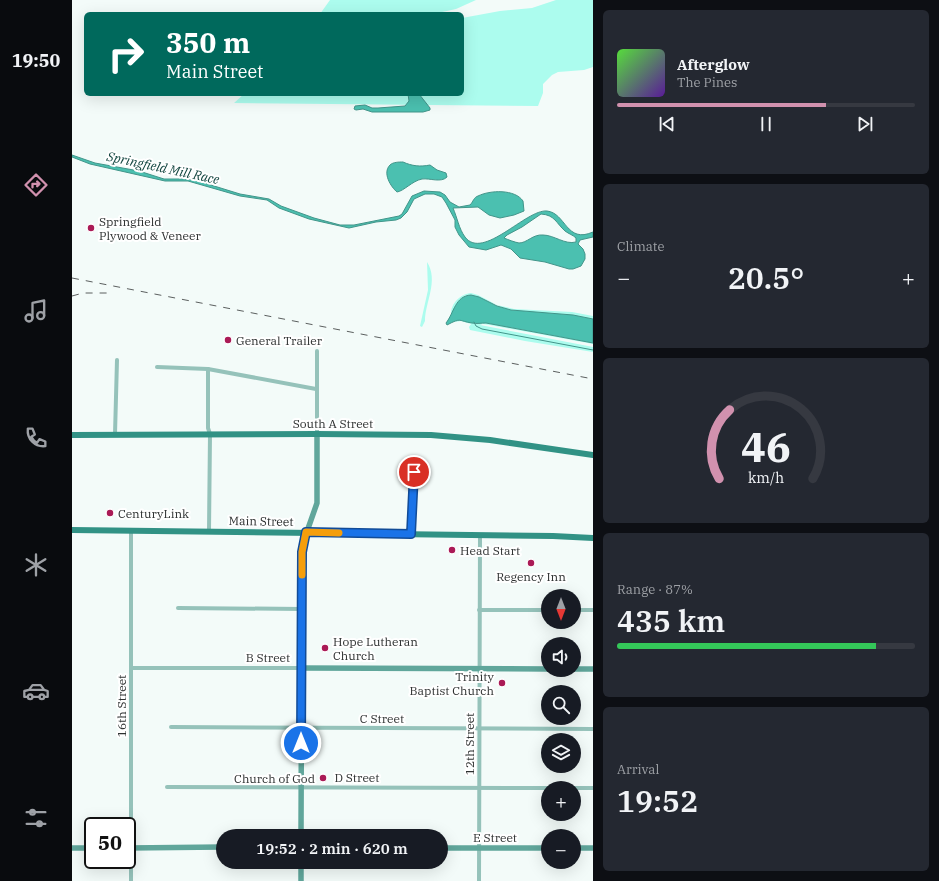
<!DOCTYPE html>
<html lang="en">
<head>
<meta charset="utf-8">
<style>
	:root { --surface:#171b24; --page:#242831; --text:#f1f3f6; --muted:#9ea1a6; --line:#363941; --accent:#d191ae }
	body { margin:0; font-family:"IBM Plex Serif",serif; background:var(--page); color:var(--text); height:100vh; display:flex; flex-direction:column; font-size:15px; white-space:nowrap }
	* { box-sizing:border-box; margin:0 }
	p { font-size:13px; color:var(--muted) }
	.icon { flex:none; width:22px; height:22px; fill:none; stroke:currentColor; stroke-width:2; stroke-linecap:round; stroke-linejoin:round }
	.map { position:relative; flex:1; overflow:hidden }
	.sheet { display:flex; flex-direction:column; gap:10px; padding:10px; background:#0d0f14; width:346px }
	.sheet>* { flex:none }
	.banner { position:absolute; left:12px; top:12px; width:380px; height:84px; border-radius:6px; box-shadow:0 4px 16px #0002; background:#00695c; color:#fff; overflow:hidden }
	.needle { width:26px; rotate:180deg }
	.buttons { position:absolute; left:469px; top:589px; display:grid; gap:8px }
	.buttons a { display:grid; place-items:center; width:40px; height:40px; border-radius:50%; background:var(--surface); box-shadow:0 4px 16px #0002; font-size:20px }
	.speed { position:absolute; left:12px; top:817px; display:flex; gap:8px; font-size:20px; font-weight:700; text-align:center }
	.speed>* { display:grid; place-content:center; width:52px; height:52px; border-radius:50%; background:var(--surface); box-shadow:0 4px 16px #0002; line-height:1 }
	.speed .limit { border:2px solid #111; border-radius:6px; background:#fff; color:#111 }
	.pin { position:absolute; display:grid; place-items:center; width:34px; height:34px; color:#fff; margin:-17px; border:2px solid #fff; border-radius:50%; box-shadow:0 1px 4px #0007 }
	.me { position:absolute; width:44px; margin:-22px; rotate:0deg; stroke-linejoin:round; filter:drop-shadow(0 0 3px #0008) }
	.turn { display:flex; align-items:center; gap:14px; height:84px; padding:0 16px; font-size:18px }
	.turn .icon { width:52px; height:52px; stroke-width:2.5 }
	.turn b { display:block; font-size:28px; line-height:34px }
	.big { font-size:30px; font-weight:600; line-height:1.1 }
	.sheet .card { flex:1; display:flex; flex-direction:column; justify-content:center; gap:6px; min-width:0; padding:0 14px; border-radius:6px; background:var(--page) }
	.sheet .dial { align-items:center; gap:0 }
	.dial svg { height:104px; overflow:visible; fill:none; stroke:var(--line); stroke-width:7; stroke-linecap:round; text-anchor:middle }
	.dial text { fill:var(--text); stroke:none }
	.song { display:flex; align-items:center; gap:12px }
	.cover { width:48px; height:48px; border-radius:6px; background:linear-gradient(135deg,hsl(110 70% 55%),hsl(270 70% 35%)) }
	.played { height:4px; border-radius:2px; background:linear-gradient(90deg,var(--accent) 70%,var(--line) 70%) }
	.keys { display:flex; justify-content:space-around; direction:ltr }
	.heat { display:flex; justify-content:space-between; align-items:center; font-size:22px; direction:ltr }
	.charge { height:6px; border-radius:3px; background:linear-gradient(90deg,#34c759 87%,var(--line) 0) }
	.trip { position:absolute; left:144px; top:829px; width:232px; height:40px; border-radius:20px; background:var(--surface); box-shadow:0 4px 16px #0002; font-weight:600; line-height:40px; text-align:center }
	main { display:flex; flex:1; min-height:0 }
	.tab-bar { display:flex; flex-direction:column; width:72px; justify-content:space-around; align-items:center; background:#090b0e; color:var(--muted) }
	.tab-bar .icon { width:28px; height:28px }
	.tab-bar .selected { color:var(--accent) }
	.tab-bar b { font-size:18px; color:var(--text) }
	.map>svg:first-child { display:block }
</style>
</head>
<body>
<main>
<nav class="tab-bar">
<b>19:50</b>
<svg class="icon selected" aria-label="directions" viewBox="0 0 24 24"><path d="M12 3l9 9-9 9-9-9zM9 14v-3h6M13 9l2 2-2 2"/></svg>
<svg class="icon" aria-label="music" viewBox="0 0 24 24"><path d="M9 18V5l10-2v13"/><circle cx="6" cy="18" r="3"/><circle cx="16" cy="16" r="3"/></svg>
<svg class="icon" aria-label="phone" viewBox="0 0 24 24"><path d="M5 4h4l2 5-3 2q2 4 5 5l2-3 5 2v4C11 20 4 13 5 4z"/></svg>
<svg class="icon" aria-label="climate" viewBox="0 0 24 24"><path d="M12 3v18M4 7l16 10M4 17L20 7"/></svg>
<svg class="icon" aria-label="car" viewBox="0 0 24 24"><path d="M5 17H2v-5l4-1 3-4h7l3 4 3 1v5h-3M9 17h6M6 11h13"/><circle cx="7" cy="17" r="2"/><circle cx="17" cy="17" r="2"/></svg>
<svg class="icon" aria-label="filters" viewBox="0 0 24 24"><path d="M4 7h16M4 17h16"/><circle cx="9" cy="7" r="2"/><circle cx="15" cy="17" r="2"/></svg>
</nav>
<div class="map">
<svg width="521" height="881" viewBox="0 0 521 881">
	<rect width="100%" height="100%" fill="#f3fbf9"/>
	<g fill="#acfcee">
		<polygon points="258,0 404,0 384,9 361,14 248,14"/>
		<polygon points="484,0 521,0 521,67 512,70 486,72 480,75 471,84 471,93 466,106 162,103 172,94 390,94 390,18 428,11 460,8"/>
		<path d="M355 262C367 281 353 302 353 321L350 327 348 326 356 290Z"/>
		<path d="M399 293 406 295 425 305 442 309 500 312 521 316V319C504 315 487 314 469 313 459 312 448 313 439 310 425 307 403 293 392 296L379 316C378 304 388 294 399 293Z"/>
		<polygon points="384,320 390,320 404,324 414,323 521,343 521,344 418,325 411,324 408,325 521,347 521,352 453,341 398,330 397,327 399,324 389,321 383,322"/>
	</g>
	<g fill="#4bc0b0" stroke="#42958a" fill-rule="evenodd">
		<polygon points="336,94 347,94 358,108 358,110 351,112 300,112 291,109 284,110 282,109 283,106 293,105 300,108 306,108 333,106 337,101"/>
		<path d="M0 155 23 163 67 171 92 179H114L126 181 168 194 197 199 209 206 242 218 268 225H282L327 216 330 214 340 196 352 191 368 192 373 195 378 202 387 207 398 205C401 202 402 197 406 196 418 190 443 189 451 201L452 211 442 215 428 218 417 215 406 207 381 208C385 217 387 229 393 237 411 261 454 209 475 211 494 213 494 244 521 232V237L508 240 506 244 511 249 513 254V259L509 266 501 269H497L473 262 448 258 439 249 429 245 414 250 397 247 387 235 383 227V220L374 203 370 197 362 194H353L342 199 335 212 329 218 324 220 304 222 277 228 237 219 207 208 195 200 168 196 116 181H93L18 164 0 157ZM469 214C483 215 484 223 493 231 497 234 501 235 504 238V242C493 245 482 235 471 235 461 234 455 243 447 243 442 242 437 240 432 238L435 235 450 227Z"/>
		<path d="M331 162C340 166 348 167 358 165L365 170 374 173 375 177C369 183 358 178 350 179 340 181 332 191 325 192 319 187 310 173 318 165 321 162 327 162 331 162Z"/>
		<path d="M399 295 407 297 425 306 439 310 501 315 521 319V343L414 323C409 323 405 324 400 323 386 321 390 317 375 325L374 323C382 313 383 296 399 295Z"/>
	</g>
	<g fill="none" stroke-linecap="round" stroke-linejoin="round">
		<polyline stroke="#42958a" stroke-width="1" points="402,322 404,326 410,329 521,350"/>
		<g stroke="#95c2ba" stroke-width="4">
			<polyline points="245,351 245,434"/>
			<polyline points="85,367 136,369 244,389"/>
			<polyline points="136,369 136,428 138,434 137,531"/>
			<polyline points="43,434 45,360"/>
			<polyline points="339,534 342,463"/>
			<polyline points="106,608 230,609"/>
			<polyline points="407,610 476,610"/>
			<polyline points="502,610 521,610"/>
			<polyline points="59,668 229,668"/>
			<polyline points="99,727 521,729"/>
			<polyline points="95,787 476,788"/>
			<polyline points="502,788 521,788"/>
			<polyline points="59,881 59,530"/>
			<polyline points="407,881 408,535"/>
		</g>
		<g stroke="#60a69b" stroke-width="5.5">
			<polyline points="229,668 476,669"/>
			<polyline points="502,669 521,669"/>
			<polyline points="229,836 230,553 232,540 245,503 245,434"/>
			<polyline points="0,848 21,848"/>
			<polyline points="55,848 151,847"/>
			<polyline points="369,848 476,848"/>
			<polyline points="502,848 521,848"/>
			<polyline points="229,881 229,862"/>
		</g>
		<g stroke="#319285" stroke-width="6">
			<polyline points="0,435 245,434 359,435 418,440 521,455"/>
			<polyline points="0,530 481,536 521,538"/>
		</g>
		<g stroke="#5b5f5f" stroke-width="1" stroke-dasharray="7 7" stroke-linecap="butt">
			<polyline points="0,278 521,379"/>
			<polyline points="0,296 11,293 41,293"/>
		</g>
	</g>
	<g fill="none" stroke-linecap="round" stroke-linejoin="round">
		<g stroke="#114b97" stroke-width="10">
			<polyline id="route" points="229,743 230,552 234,532 339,534 342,472"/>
		</g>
		<use href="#route" stroke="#1a73e8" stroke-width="7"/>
		<polyline stroke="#f59e0b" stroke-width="7" points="230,575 230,552 234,532 267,533"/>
	</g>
	<g fill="#aa1a56" stroke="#fff" stroke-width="1.5">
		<circle cx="19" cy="228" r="4"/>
		<circle cx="156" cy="340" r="4"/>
		<circle cx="38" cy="513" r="4"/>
		<circle cx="380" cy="550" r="4"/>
		<circle cx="459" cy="563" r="4"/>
		<circle cx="253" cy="648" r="4"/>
		<circle cx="430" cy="683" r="4"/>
		<circle cx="251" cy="778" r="4"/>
	</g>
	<g text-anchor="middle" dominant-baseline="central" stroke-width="4" stroke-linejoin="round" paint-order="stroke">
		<g font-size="12" fill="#2d3030" stroke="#fff" text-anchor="start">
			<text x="27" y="221">Springfield<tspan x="27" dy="14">Plywood &amp; Veneer</tspan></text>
			<text x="164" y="340">General Trailer</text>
			<text x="46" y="513">CenturyLink</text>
			<text x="388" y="550">Head Start</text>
			<text x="459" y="576" text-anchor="middle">Regency Inn</text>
			<text x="261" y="641">Hope Lutheran<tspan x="261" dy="14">Church</tspan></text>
			<text x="422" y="676" text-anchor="end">Trinity<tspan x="422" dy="14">Baptist Church</tspan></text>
			<text x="243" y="778" text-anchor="end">Church of God</text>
		</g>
		<g font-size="12" fill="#2d3030" stroke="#fff">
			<text x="261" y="423">South A Street</text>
			<text transform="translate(189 521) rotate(1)">Main Street</text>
			<text x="196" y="657">B Street</text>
			<text transform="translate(49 706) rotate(-90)">16th Street</text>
			<text x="310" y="718">C Street</text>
			<text transform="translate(397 744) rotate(-90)">12th Street</text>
			<text x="285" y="777">D Street</text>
			<text x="423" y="837">E Street</text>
		</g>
		<g font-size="13" font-style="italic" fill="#134640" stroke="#fff">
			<text transform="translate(91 168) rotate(12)">Springfield Mill Race</text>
		</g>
	</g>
</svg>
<div class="buttons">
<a><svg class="needle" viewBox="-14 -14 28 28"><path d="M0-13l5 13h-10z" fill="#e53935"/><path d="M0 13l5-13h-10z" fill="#9ea1a6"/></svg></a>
<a><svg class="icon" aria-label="sound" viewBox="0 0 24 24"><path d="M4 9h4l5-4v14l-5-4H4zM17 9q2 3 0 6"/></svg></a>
<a><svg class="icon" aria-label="search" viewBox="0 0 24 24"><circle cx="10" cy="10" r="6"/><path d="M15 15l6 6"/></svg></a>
<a><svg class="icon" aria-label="layers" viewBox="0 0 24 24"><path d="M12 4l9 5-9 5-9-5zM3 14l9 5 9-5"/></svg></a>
<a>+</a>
<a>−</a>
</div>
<div class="speed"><div class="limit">50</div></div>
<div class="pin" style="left:342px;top:472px;background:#d93025"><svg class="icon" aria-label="arrive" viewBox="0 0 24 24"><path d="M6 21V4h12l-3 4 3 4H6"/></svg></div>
<svg class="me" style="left:229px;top:743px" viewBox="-20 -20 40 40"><circle r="17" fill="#1a73e8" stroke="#fff" stroke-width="3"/><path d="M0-11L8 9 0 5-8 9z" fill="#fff"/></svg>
<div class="trip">19:52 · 2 min · 620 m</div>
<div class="banner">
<div class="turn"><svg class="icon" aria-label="right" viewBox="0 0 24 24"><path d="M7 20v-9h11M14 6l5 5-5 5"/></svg><div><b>350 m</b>Main Street</div></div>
</div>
</div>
<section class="sheet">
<div class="card">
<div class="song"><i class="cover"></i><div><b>Afterglow</b><p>The Pines</p></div></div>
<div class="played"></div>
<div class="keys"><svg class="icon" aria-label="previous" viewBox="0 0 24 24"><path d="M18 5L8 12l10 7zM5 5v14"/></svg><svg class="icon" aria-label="pause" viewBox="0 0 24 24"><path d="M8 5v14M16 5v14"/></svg><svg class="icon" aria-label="next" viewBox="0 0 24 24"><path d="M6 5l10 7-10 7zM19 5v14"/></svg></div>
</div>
<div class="card"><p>Climate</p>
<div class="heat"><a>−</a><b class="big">20.5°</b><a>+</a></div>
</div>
<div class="card dial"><svg viewBox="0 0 100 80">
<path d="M14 69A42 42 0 1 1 86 69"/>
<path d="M14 69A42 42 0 0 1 22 16" stroke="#d191ae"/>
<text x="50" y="56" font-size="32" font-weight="700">46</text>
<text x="50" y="72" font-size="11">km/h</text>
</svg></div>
<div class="card"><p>Range · 87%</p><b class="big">435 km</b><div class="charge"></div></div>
<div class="card"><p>Arrival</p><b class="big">19:52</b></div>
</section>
</main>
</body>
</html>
